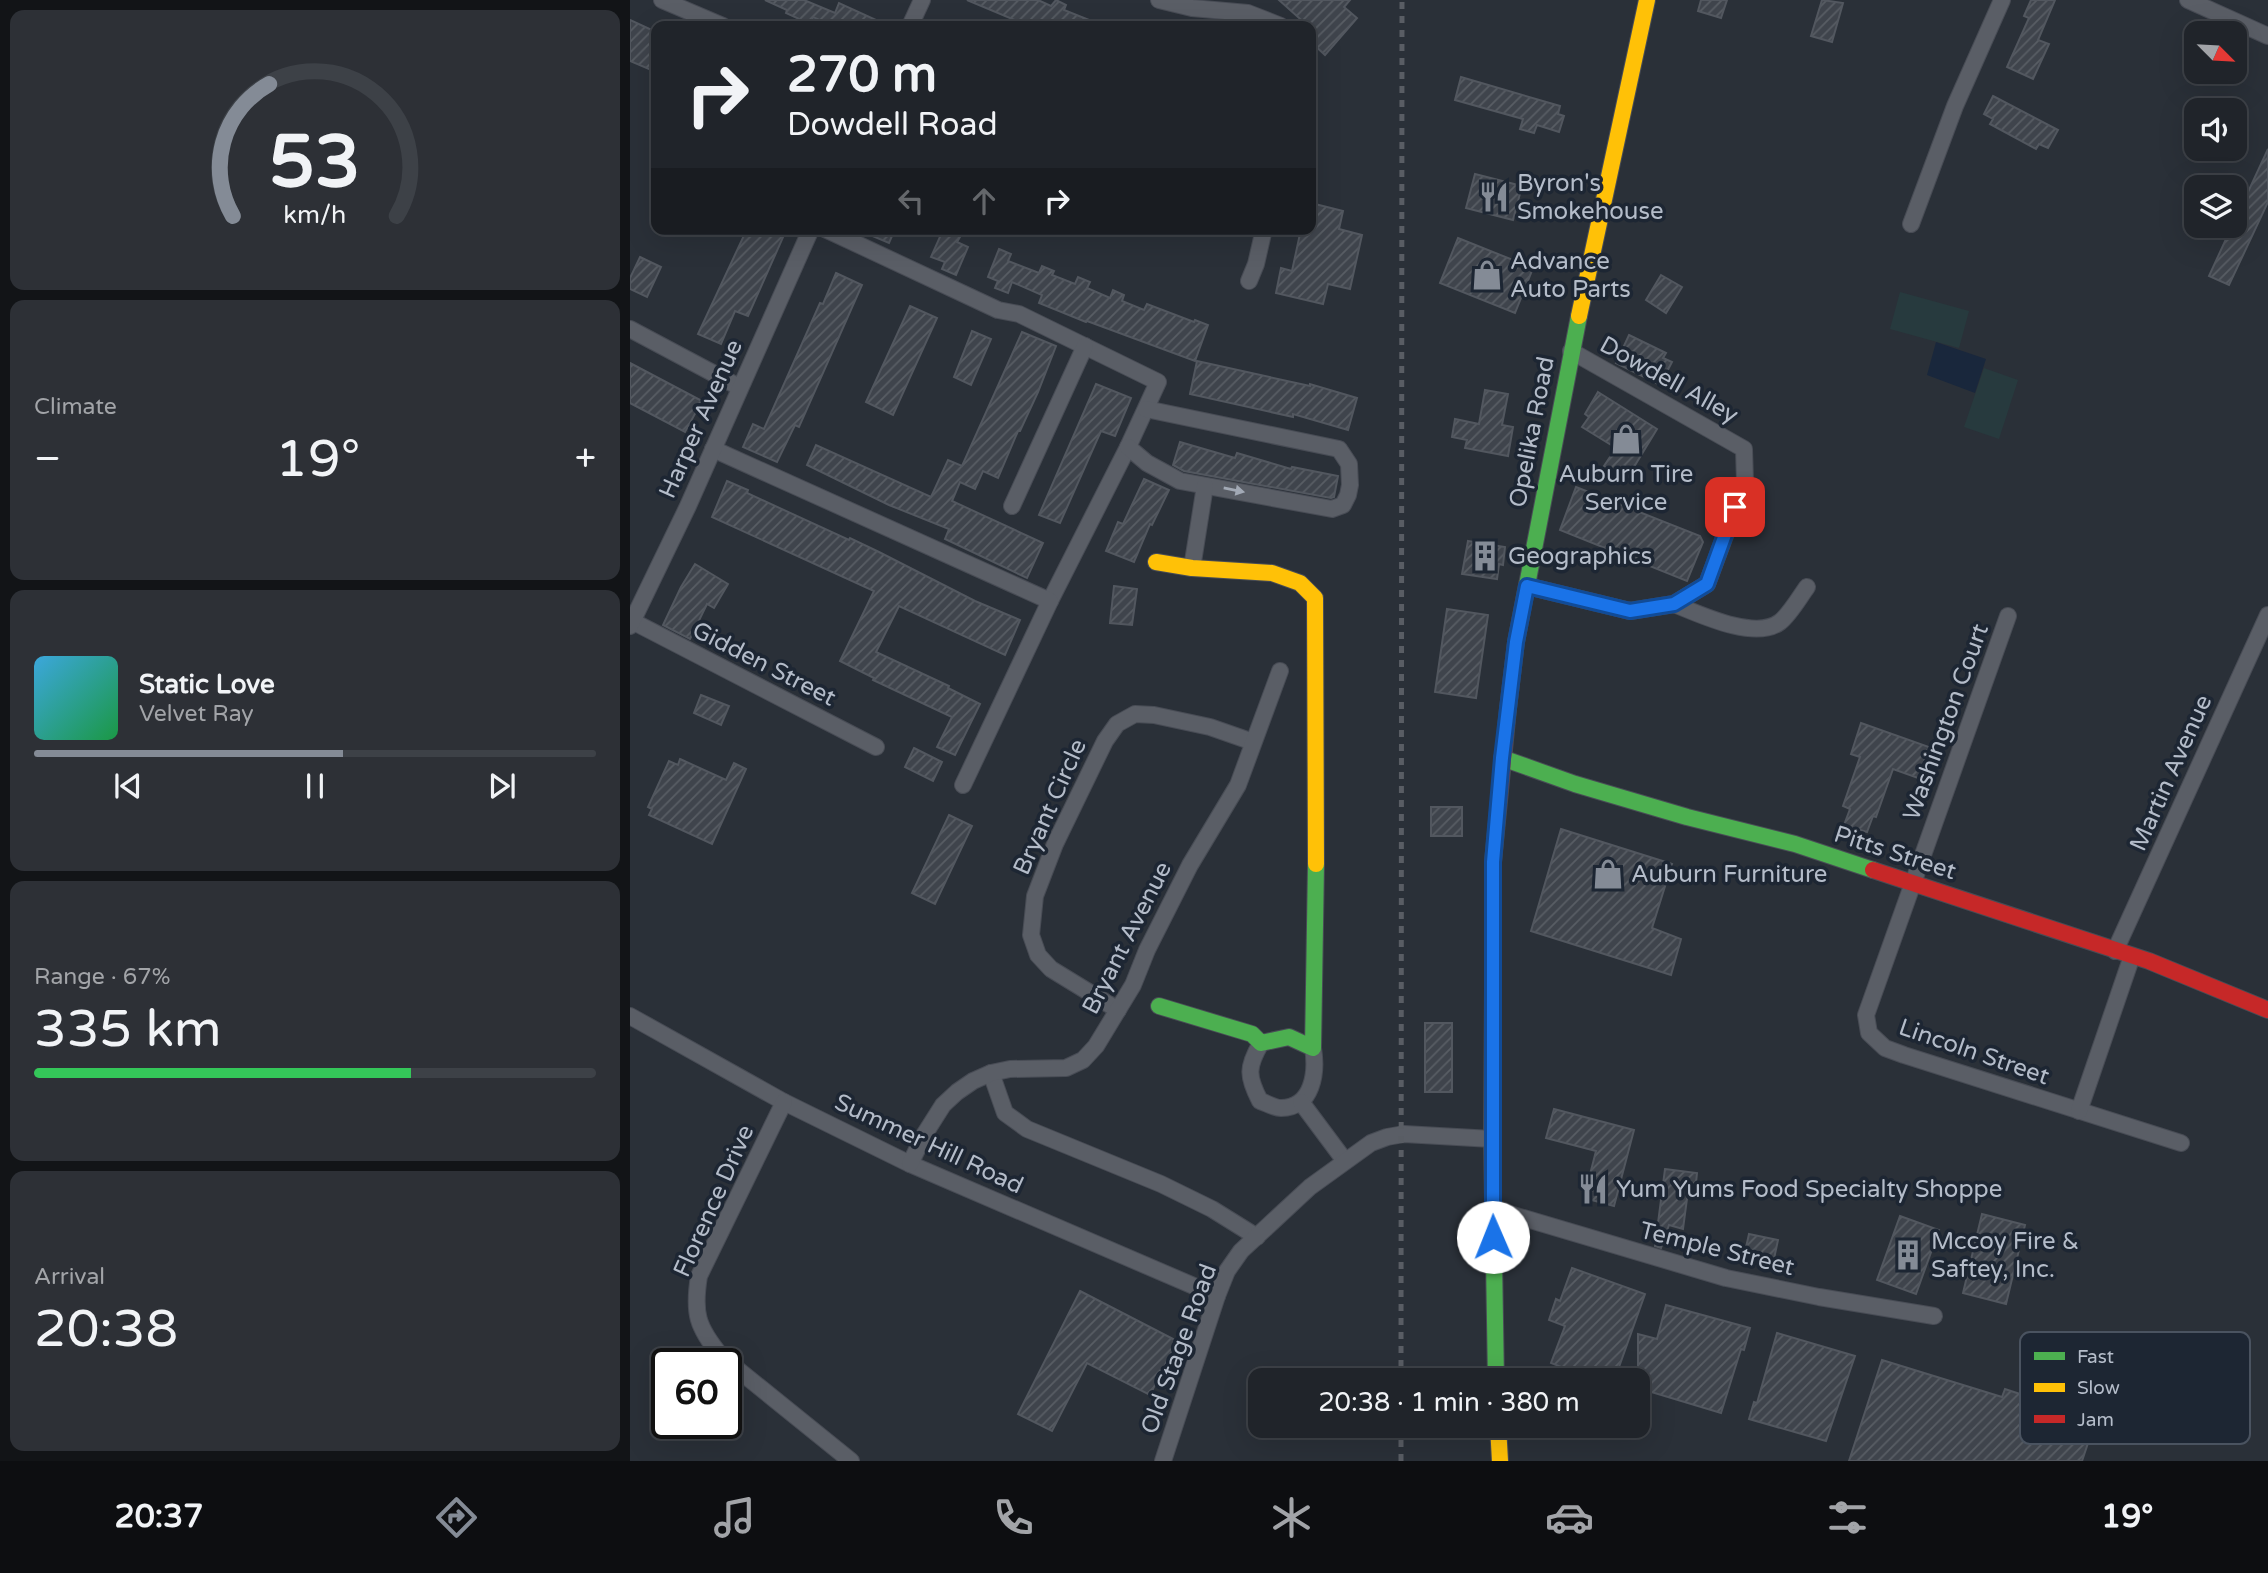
<!DOCTYPE html>
<html lang="en">
<head>
<meta charset="utf-8">
<style>
	:root { --surface:#20242a; --page:#2d3036; --text:#f1f3f6; --muted:#a2a4a8; --line:#3d4147; --accent:#848b96 }
	body { margin:0; font-family:"Varela Round",sans-serif; background:var(--page); color:var(--text); height:100vh; display:flex; flex-direction:column; font-size:26px; white-space:nowrap }
	* { box-sizing:border-box; margin:0 }
	p { font-size:23px; color:var(--muted) }
	.icon { flex:none; width:38px; height:38px; fill:none; stroke:currentColor; stroke-width:2; stroke-linecap:round; stroke-linejoin:round }
	.map { position:relative; flex:1; overflow:hidden }
	.details { display:flex; flex-direction:column; gap:10px; padding:10px; background:#121417; width:630px }
	.details>* { flex:none }
	.top-card { position:absolute; left:21px; top:21px; width:665px; height:214px; border-radius:14px; box-shadow:0 7px 28px #0002,0 0 0 2px var(--line); background:#20242a; color:var(--text); overflow:hidden }
	.needle { width:46px; rotate:114deg }
	.controls { position:absolute; left:1554px; top:21px; display:grid; gap:14px }
	.controls a { display:grid; place-items:center; width:63px; height:63px; border-radius:14px; background:var(--surface); box-shadow:0 7px 28px #0002,0 0 0 2px var(--line); font-size:35px }
	.speed { position:absolute; left:21px; top:1348px; display:flex; gap:14px; font-size:35px; font-weight:700; text-align:center }
	.speed>* { display:grid; place-content:center; width:91px; height:91px; border-radius:50%; background:var(--surface); box-shadow:0 7px 28px #0002,0 0 0 2px var(--line); line-height:1 }
	.speed .limit { border:4px solid #111; border-radius:10px; background:#fff; color:#111 }
	.pin { position:absolute; display:grid; place-items:center; width:60px; height:60px; color:#fff; margin:-30px; border-radius:14px; box-shadow:0 4px 10px #0006 }
	.me { position:absolute; width:77px; margin:-38px; rotate:359deg; stroke-linejoin:round; filter:drop-shadow(0 0 5px #0008) }
	.turn { display:flex; align-items:center; gap:24px; height:147px; padding:0 21px; font-size:32px }
	.turn .icon { width:91px; height:91px; stroke-width:2.5 }
	.turn b { display:block; font-size:49px; line-height:60px }
	.lanes { display:flex; align-items:center; height:66px; padding:0 21px; background:#0003; justify-content:center; gap:35px; direction:ltr }
	.lanes .off { opacity:.35 }
	.big { font-size:52px; font-weight:600; line-height:1.1 }
	.details .tile { flex:1; display:flex; flex-direction:column; justify-content:center; gap:10px; min-width:0; padding:0 24px; border-radius:14px; background:var(--page) }
	.details .dial { align-items:center; gap:0 }
	.dial svg { height:182px; overflow:visible; fill:none; stroke:var(--line); stroke-width:7; stroke-linecap:round; text-anchor:middle }
	.dial text { fill:var(--text); stroke:none }
	.song { display:flex; align-items:center; gap:21px }
	.cover { width:84px; height:84px; border-radius:10px; background:linear-gradient(135deg,hsl(200 70% 55%),hsl(140 70% 35%)) }
	.played { height:7px; border-radius:4px; background:linear-gradient(90deg,var(--accent) 55%,var(--line) 55%) }
	.keys { display:flex; justify-content:space-around; direction:ltr }
	.heat { display:flex; justify-content:space-between; align-items:center; font-size:38px; direction:ltr }
	.charge { height:10px; border-radius:5px; background:linear-gradient(90deg,#34c759 67%,var(--line) 0) }
	.trip { position:absolute; left:618px; top:1368px; width:402px; height:70px; border-radius:14px; background:var(--surface); box-shadow:0 7px 28px #0002,0 0 0 2px var(--line); font-weight:600; line-height:70px; text-align:center }
	.menu { display:flex; height:112px; justify-content:space-around; align-items:center; background:#0d0e11; color:var(--muted) }
	.menu .icon { width:49px; height:49px }
	.menu .selected { color:var(--accent) }
	.menu b { font-size:32px; color:var(--text) }
	main { display:flex; flex:1; min-height:0 }
	.map>svg:first-child { display:block }
</style>
</head>
<body>
<main>
<section class="details">
<div class="tile dial"><svg viewBox="0 0 100 80">
<path d="M14 69A42 42 0 1 1 86 69"/>
<path d="M14 69A42 42 0 0 1 30 11" stroke="#848b96"/>
<text x="50" y="56" font-size="32" font-weight="700">53</text>
<text x="50" y="72" font-size="11">km/h</text>
</svg></div>
<div class="tile"><p>Climate</p>
<div class="heat"><a>−</a><b class="big">19°</b><a>+</a></div>
</div>
<div class="tile">
<div class="song"><i class="cover"></i><div><b>Static Love</b><p>Velvet Ray</p></div></div>
<div class="played"></div>
<div class="keys"><svg class="icon" aria-label="previous" viewBox="0 0 24 24"><path d="M18 5L8 12l10 7zM5 5v14"/></svg><svg class="icon" aria-label="pause" viewBox="0 0 24 24"><path d="M8 5v14M16 5v14"/></svg><svg class="icon" aria-label="next" viewBox="0 0 24 24"><path d="M6 5l10 7-10 7zM19 5v14"/></svg></div>
</div>
<div class="tile"><p>Range · 67%</p><b class="big">335 km</b><div class="charge"></div></div>
<div class="tile"><p>Arrival</p><b class="big">20:38</b></div>
</section>
<div class="map">
<svg width="1638" height="1461" viewBox="0 0 1638 1461">
	<defs>
		<pattern id="building-hatch" width="6" height="6" patternUnits="userSpaceOnUse" patternTransform="scale(1.75)"><rect width="6" height="6" fill="#3f444c"/><path d="M-1 1l2-2M0 6l6-6M5 7l2-2" fill="none" stroke="#585d64"/></pattern>
	</defs>
	<rect width="100%" height="100%" fill="#2a3038"/>
	<g fill="#273a3e">
		<polygon points="1270,292 1339,311 1329,348 1260,329"/>
		<polygon points="1354,368 1388,380 1369,439 1334,427"/>
	</g>
	<polygon fill="#19273c" points="1306,342 1356,359 1345,393 1297,375"/>
	<g fill="url(#building-hatch)" stroke="#52575f" stroke-width="2">
		<polygon points="135,0 174,0 205,13 209,3 259,26 199,26 199,24 183,17 180,24 156,13 157,10"/>
		<polygon points="337,0 408,0 421,6 426,0 436,5 434,10 474,26 399,26"/>
		<polygon points="649,0 720,0 714,7 727,18 695,55 681,42 681,26 678,26"/>
		<polygon points="1071,0 1097,0 1091,18 1068,11"/>
		<polygon points="1192,0 1213,3 1202,42 1181,36"/>
		<polygon points="1401,0 1425,0 1408,40 1419,44 1403,79 1377,67 1399,18 1394,16"/>
		<polygon points="0,20 26,32 26,72 0,61"/>
		<polygon points="831,77 930,106 928,114 934,116 929,132 907,125 904,133 890,129 893,119 825,100"/>
		<polygon points="1363,96 1428,130 1418,148 1409,144 1406,149 1360,124 1363,119 1354,114"/>
		<polygon points="1638,149 1638,202 1599,285 1579,276 1602,226 1605,226 1605,220"/>
		<polygon points="845,174 892,186 883,220 836,208"/>
		<polygon points="681,203 713,211 709,229 732,235 720,289 698,284 693,304 646,293 651,268 662,271 671,229 681,229"/>
		<polygon points="117,229 142,229 154,235 118,316 105,311 91,344 68,334"/>
		<polygon points="226,229 265,229 259,243"/>
		<polygon points="313,230 330,237 327,242 338,247 326,275 312,269 315,262 301,257"/>
		<polygon points="828,238 903,268 885,313 810,283"/>
		<polygon points="369,249 381,254 378,261 409,273 412,266 424,271 422,275 445,284 448,277 460,282 457,288 480,298 483,290 494,295 492,301 514,310 517,304 564,322 565,320 578,325 565,361 457,321 456,322 409,303 412,295 382,282 378,293 365,288 368,281 358,277"/>
		<polygon points="10,257 31,267 17,297 0,289 0,278"/>
		<polygon points="206,273 232,285 169,427 165,425 147,462 113,447 123,424 134,429 190,303 193,304"/>
		<polygon points="1031,275 1052,287 1036,313 1016,300"/>
		<polygon points="280,306 307,318 263,415 236,402"/>
		<polygon points="342,331 361,339 341,385 324,377"/>
		<polygon points="392,332 426,346 408,392 390,431 388,431 368,478 353,471 345,489 330,482 322,501 413,543 397,578 315,539 319,529 259,505 177,465 186,445 301,497 318,460 332,466"/>
		<polygon points="999,335 1036,353 1033,358 1042,362 1030,385 986,363"/>
		<polygon points="567,361 680,386 680,384 727,398 718,430 663,414 663,417 560,394"/>
		<polygon points="0,363 72,401 55,432 0,403"/>
		<polygon points="466,384 501,398 485,436 471,431 430,523 409,515"/>
		<polygon points="855,390 878,394 872,425 883,427 878,456 835,448 837,440 822,437 825,419 849,424"/>
		<polygon points="968,392 1027,429 996,480 974,466 986,448 952,427 959,417 955,414"/>
		<polygon points="550,442 605,458 607,453 661,469 662,467 708,476 704,497 701,498 554,471 543,465"/>
		<polygon points="514,479 539,490 522,525 520,524 504,562 476,551 488,522 493,524"/>
		<polygon points="97,481 118,490 117,493 219,540 220,538 249,552 345,601 390,620 375,655 269,606 246,652 319,686 318,688 350,704 325,755 307,747 322,717 243,680 244,678 210,661 244,591 82,517"/>
		<polygon points="946,487 1070,536 1073,542 1057,581 930,530"/>
		<polygon points="838,541 875,547 873,565 869,564 867,579 832,574"/>
		<polygon points="65,564 98,584 84,608 77,604 60,639 33,625 51,587"/>
		<polygon points="484,586 507,589 502,625 480,623"/>
		<polygon points="817,609 858,615 846,698 805,692"/>
		<polygon points="71,695 99,706 91,725 64,713"/>
		<polygon points="1231,723 1299,747 1288,778 1263,769 1246,817 1243,816 1237,832 1214,825 1220,809 1213,806 1230,757 1221,754"/>
		<polygon points="284,748 312,762 303,781 275,767"/>
		<polygon points="50,759 96,780 104,763 116,769 82,844 19,815 22,809 18,807 39,761 48,765"/>
		<rect x="801" y="807" width="31" height="29"/>
		<polygon points="319,815 342,826 305,904 282,893"/>
		<polygon points="931,829 1042,864 1022,928 1051,939 1041,975 901,931"/>
		<rect x="795" y="1023" width="27" height="69"/>
		<polygon points="924,1109 1004,1130 984,1206 954,1198 966,1151 916,1138"/>
		<polygon points="1035,1169 1067,1173 1065,1192 1058,1191 1053,1229 1039,1225 1031,1248 1025,1246"/>
		<polygon points="1352,1214 1395,1225 1376,1304 1333,1293"/>
		<polygon points="1270,1216 1309,1230 1286,1294 1247,1280"/>
		<polygon points="1119,1234 1148,1240 1142,1268 1120,1263 1123,1253 1115,1252"/>
		<polygon points="942,1268 1015,1294 984,1381 967,1381 921,1363 935,1326 919,1320 926,1299 930,1301"/>
		<polygon points="450,1291 547,1341 520,1395 457,1363 422,1431 388,1414"/>
		<polygon points="1036,1305 1120,1328 1114,1350 1111,1349 1091,1413 1008,1388 1008,1334 1027,1339"/>
		<polygon points="1147,1333 1225,1356 1196,1441 1119,1419 1124,1402 1127,1403"/>
		<polygon points="1252,1360 1372,1397 1375,1389 1408,1400 1408,1399 1445,1410 1445,1408 1467,1416 1452,1461 1219,1461"/>
	</g>
	<g fill="none" stroke-linecap="round" stroke-linejoin="round">
		<g stroke="#484c55" stroke-width="18">
			<g id="street">
				<polyline points="32,0 93,26"/>
				<polyline points="529,0 562,8 618,13 651,26"/>
				<polyline points="1558,0 1638,36"/>
				<polyline points="280,26 292,0"/>
				<polyline points="1281,224 1325,106 1372,0"/>
				<polyline points="195,229 368,310 389,314 528,382 498,447 420,601"/>
				<polyline points="619,281 626,264 634,229"/>
				<polyline points="0,329 109,387"/>
				<polyline points="498,447 517,463 550,481 702,509 713,505 718,495 720,485 719,464 709,449 516,409"/>
				<polyline points="83,449 420,601 333,785"/>
				<polyline points="382,506 455,346"/>
				<polyline points="562,568 575,486"/>
				<polyline points="897,586 1000,611 1044,604 1077,584 1115,482 1114,449 941,351"/>
				<path d="M1044 604C1069 614 1125 641 1150 622 1160 614 1169 598 1177 587"/>
				<polyline points="1378,616 1236,1015 1239,1033 1255,1048 1274,1055 1551,1143"/>
				<polyline points="2,621 246,747"/>
				<polyline points="0,626 58,506 181,229"/>
				<polyline points="1485,951 1638,615"/>
				<polyline points="488,1010 421,969 408,955 401,935 405,896 425,844 475,741 487,724 505,714 524,715 580,727 623,742"/>
				<polyline points="0,1016 154,1102 280,1164 587,1296"/>
				<path d="M631 1043C617 1067 617 1076 630 1101 637 1103 644 1108 651 1108 683 1108 687 1072 683 1048"/>
				<polyline points="361,1073 375,1113 397,1129 531,1184 582,1209 627,1237"/>
				<path d="M154 1102 69 1276C63 1313 67 1327 91 1356L221 1461"/>
				<polyline points="671,1102 715,1161"/>
				<polyline points="1449,1111 1502,956"/>
				<polyline points="280,1164 294,1135 313,1105 327,1092 343,1081 361,1073 380,1069 436,1068 453,1060 466,1046 503,985 517,950 560,865 608,785 650,671"/>
				<polyline points="863,1209 1096,1278 1189,1297 1304,1316"/>
				<polyline points="533,1461 587,1296 597,1271 611,1251 680,1187 741,1143 757,1137 774,1134 862,1139"/>
			</g>
		</g>
		<g stroke="#484c55" stroke-width="18">
			<g id="fast">
				<polyline points="878,709 886,642 949,316"/>
				<polyline points="872,758 945,784 1057,817 1165,844 1243,870"/>
				<polyline points="863,987 862,1139 866,1381"/>
				<polyline points="529,1006 622,1034 631,1043 659,1037 683,1048 686,864"/>
			</g>
		</g>
		<g stroke="#484c55" stroke-width="18">
			<g id="slow">
				<polyline points="949,316 1017,0"/>
				<polyline points="526,562 562,568 642,573 670,583 685,598 686,864"/>
				<polyline points="868,1426 870,1461"/>
			</g>
		</g>
		<g stroke="#484c55" stroke-width="18">
			<g id="jam">
				<polyline points="1243,870 1519,961 1638,1010"/>
				<polyline points="863,987 863,862 878,709"/>
			</g>
		</g>
		<use href="#street" stroke="#5a5e66" stroke-width="16"/>
		<use href="#fast" stroke="#4caf50" stroke-width="16"/>
		<use href="#slow" stroke="#ffc107" stroke-width="16"/>
		<use href="#jam" stroke="#c62828" stroke-width="16"/>
		<g stroke="#595d64" stroke-width="5" stroke-dasharray="7 7" stroke-linecap="butt">
			<polyline points="771,1381 772,0"/>
			<polyline points="771,1461 771,1426"/>
		</g>
	</g>
	<defs><path id="oneway-solid" d="M-6-.8H1V-3.2L6.5 0L1 3.2V.8H-6Z" transform="scale(1.75)"/></defs>
	<use fill="#a2a9b5" href="#oneway-solid" transform="translate(604 490) rotate(11)"/>
	<g fill="none" stroke-linecap="round" stroke-linejoin="round">
		<g stroke="#114b97" stroke-width="18">
			<polyline id="route" points="863,1237 863,862 872,758 886,642 897,586 1000,611 1044,604 1077,584 1105,507"/>
		</g>
		<use href="#route" stroke="#1a73e8" stroke-width="12"/>
	</g>
	<defs>
		<g id="restaurant-bare" transform="scale(2.415)"><path d="M-5-6h1v4h1v-4h1v4h1v-4h1v5L-1.5 .5V6h-2V.5L-5-1ZM5-6V6H3V1.5H1.5Q1.5-4 5-6Z" fill="#848b96" stroke="#1d2633" stroke-width="2.5" paint-order="stroke"/></g>
		<g id="shop-bare" transform="scale(2.415)"><path d="M-5-2.5h2.3a2.7 3.5 0 0 1 5.4 0H5L5.5 6h-11ZM-1.5-2.5h3a1.5 2.3 0 0 0-3 0Z" fill="#848b96" stroke="#1d2633" stroke-width="2.5" paint-order="stroke"/></g>
		<g id="building-bare" transform="scale(2.415)"><path d="M-4-6H4V6H1V3H-1V6H-4ZM-2.5-4.3h1.7v1.8h-1.7ZM.8-4.3h1.7v1.8H.8ZM-2.5-1h1.7V.8h-1.7ZM.8-1h1.7V.8H.8Z" fill="#848b96" stroke="#1d2633" stroke-width="2.5" paint-order="stroke"/></g>
	</defs>
	<g fill-rule="evenodd">
		<use href="#restaurant-bare" x="864" y="197"/>
		<use href="#shop-bare" x="857" y="275"/>
		<use href="#shop-bare" x="996" y="439"/>
		<use href="#building-bare" x="855" y="556"/>
		<use href="#shop-bare" x="978" y="874"/>
		<use href="#restaurant-bare" x="963" y="1189"/>
		<use href="#building-bare" x="1278" y="1255"/>
	</g>
	<g text-anchor="middle" dominant-baseline="central" stroke-width="7" stroke-linejoin="round" paint-order="stroke">
		<g font-size="24" fill="#b4bcc9" stroke="#1d2633" text-anchor="start">
			<text x="887" y="183">Byron's<tspan x="887" dy="28">Smokehouse</tspan></text>
			<text x="880" y="261">Advance<tspan x="880" dy="28">Auto Parts</tspan></text>
			<text x="996" y="474" text-anchor="middle">Auburn Tire<tspan x="996" dy="28">Service</tspan></text>
			<text x="878" y="556">Geographics</text>
			<text x="1001" y="874">Auburn Furniture</text>
			<text x="986" y="1189">Yum Yums Food Specialty Shoppe</text>
			<text x="1301" y="1241">Mccoy Fire &amp;<tspan x="1301" dy="28">Saftey, Inc.</tspan></text>
		</g>
		<g font-size="24" fill="#b4bcc9" stroke="#1d2633">
			<text transform="translate(1039 380) rotate(29)">Dowdell Alley</text>
			<text transform="translate(71 419) rotate(-66)">Harper Avenue</text>
			<text transform="translate(902 432) rotate(-79)">Opelika Road</text>
			<text transform="translate(134 664) rotate(27)">Gidden Street</text>
			<text transform="translate(1316 722) rotate(-70)">Washington Court</text>
			<text transform="translate(1541 773) rotate(-66)">Martin Avenue</text>
			<text transform="translate(420 807) rotate(-66)">Bryant Circle</text>
			<text transform="translate(1265 853) rotate(18)">Pitts Street</text>
			<text transform="translate(497 938) rotate(-63)">Bryant Avenue</text>
			<text transform="translate(1344 1052) rotate(19)">Lincoln Street</text>
			<text transform="translate(299 1144) rotate(25)">Summer Hill Road</text>
			<text transform="translate(84 1201) rotate(-66)">Florence Drive</text>
			<text transform="translate(1087 1249) rotate(14)">Temple Street</text>
			<text transform="translate(549 1349) rotate(-70)">Old Stage Road</text>
		</g>
	</g>
	<rect x="1390" y="1332" width="230" height="112" rx="10" fill="#1d2633" stroke="#4a5360" stroke-width="2"/>
	<rect x="1404" y="1352" width="31" height="8" fill="#4caf50"/>
	<rect x="1404" y="1383" width="31" height="9" fill="#ffc107"/>
	<rect x="1404" y="1415" width="31" height="8" fill="#c62828"/>
	<g font-size="19" fill="#b4bcc9">
		<text x="1447" y="1363">Fast</text>
		<text x="1447" y="1394">Slow</text>
		<text x="1447" y="1426">Jam</text>
	</g>
</svg>
<div class="controls">
<a><svg class="needle" viewBox="-14 -14 28 28"><path d="M0-13l5 13h-10z" fill="#e53935"/><path d="M0 13l5-13h-10z" fill="#a2a4a8"/></svg></a>
<a><svg class="icon" aria-label="sound" viewBox="0 0 24 24"><path d="M4 9h4l5-4v14l-5-4H4zM17 9q2 3 0 6"/></svg></a>
<a><svg class="icon" aria-label="layers" viewBox="0 0 24 24"><path d="M12 4l9 5-9 5-9-5zM3 14l9 5 9-5"/></svg></a>
</div>
<div class="speed"><div class="limit">60</div></div>
<div class="pin" style="left:1105px;top:507px;background:#d93025"><svg class="icon" aria-label="arrive" viewBox="0 0 24 24"><path d="M6 21V4h12l-3 4 3 4H6"/></svg></div>
<svg class="me" style="left:863px;top:1237px" viewBox="-20 -20 40 40"><circle r="19" fill="#fff"/><path d="M0-13L10 11 0 6-10 11z" fill="#1a73e8"/></svg>
<div class="trip">20:38 · 1 min · 380 m</div>
<div class="top-card">
<div class="turn"><svg class="icon" aria-label="right" viewBox="0 0 24 24"><path d="M7 20v-9h11M14 6l5 5-5 5"/></svg><div><b>270 m</b>Dowdell Road</div></div>
<div class="lanes"><svg class="icon off" aria-label="left" viewBox="0 0 24 24"><path d="M17 20v-9H6M10 6l-5 5 5 5"/></svg><svg class="icon off" aria-label="ahead" viewBox="0 0 24 24"><path d="M12 20V5M6 11l6-6 6 6"/></svg><svg class="icon" aria-label="right" viewBox="0 0 24 24"><path d="M7 20v-9h11M14 6l5 5-5 5"/></svg></div>
</div>
</div>
</main>
<nav class="menu">
<b>20:37</b>
<svg class="icon selected" aria-label="directions" viewBox="0 0 24 24"><path d="M12 3l9 9-9 9-9-9zM9 14v-3h6M13 9l2 2-2 2"/></svg>
<svg class="icon" aria-label="music" viewBox="0 0 24 24"><path d="M9 18V5l10-2v13"/><circle cx="6" cy="18" r="3"/><circle cx="16" cy="16" r="3"/></svg>
<svg class="icon" aria-label="phone" viewBox="0 0 24 24"><path d="M5 4h4l2 5-3 2q2 4 5 5l2-3 5 2v4C11 20 4 13 5 4z"/></svg>
<svg class="icon" aria-label="climate" viewBox="0 0 24 24"><path d="M12 3v18M4 7l16 10M4 17L20 7"/></svg>
<svg class="icon" aria-label="car" viewBox="0 0 24 24"><path d="M5 17H2v-5l4-1 3-4h7l3 4 3 1v5h-3M9 17h6M6 11h13"/><circle cx="7" cy="17" r="2"/><circle cx="17" cy="17" r="2"/></svg>
<svg class="icon" aria-label="filters" viewBox="0 0 24 24"><path d="M4 7h16M4 17h16"/><circle cx="9" cy="7" r="2"/><circle cx="15" cy="17" r="2"/></svg>
<b>19°</b>
</nav>
</body>
</html>
